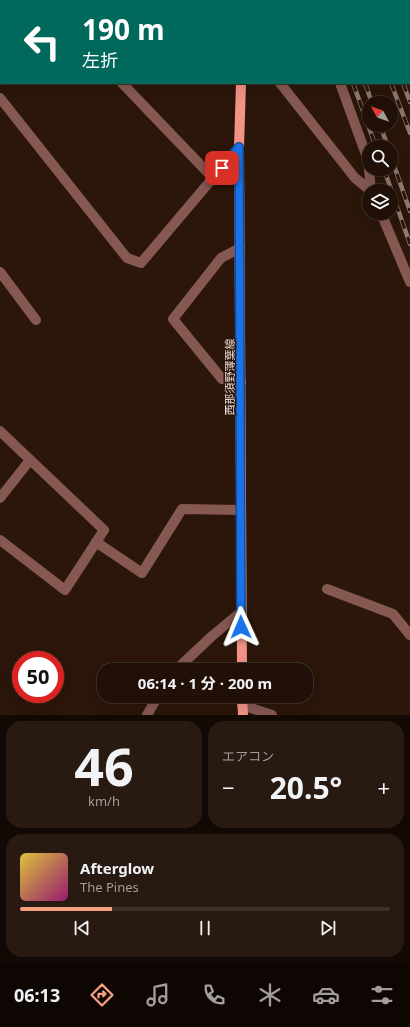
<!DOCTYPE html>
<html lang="ja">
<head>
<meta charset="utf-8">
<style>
	:root { --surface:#201007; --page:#281911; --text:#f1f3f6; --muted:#a29d9b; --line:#3d3028; --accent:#f2a07f }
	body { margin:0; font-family:"Noto Sans","Noto Sans JP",sans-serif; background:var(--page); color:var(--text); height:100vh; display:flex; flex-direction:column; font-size:15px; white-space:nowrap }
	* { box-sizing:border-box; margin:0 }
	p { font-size:13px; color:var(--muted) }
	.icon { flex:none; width:22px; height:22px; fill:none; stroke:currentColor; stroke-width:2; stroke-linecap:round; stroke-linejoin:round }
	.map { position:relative; height:715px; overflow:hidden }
	.sheet { display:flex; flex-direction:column; gap:6px; padding:6px; background:#120904; flex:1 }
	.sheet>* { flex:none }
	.guide { position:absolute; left:0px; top:0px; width:410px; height:84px; box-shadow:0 4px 16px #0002,0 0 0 1px var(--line); background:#00695c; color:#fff; overflow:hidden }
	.needle { width:26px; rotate:310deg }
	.controls { position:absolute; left:362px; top:96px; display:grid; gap:8px }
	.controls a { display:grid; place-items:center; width:36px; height:36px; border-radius:50%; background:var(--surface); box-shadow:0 4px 16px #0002,0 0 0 1px var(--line); font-size:20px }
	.speed { position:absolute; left:12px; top:651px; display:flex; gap:8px; font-size:20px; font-weight:700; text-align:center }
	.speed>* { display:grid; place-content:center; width:52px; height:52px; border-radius:50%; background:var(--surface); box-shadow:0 4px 16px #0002,0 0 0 1px var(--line); line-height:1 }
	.speed .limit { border:6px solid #d22; background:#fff; color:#111 }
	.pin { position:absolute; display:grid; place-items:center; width:34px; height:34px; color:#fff; margin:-17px; border-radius:8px; box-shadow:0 2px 6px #0006 }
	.me { position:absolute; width:44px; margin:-22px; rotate:359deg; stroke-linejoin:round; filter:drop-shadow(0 0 3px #0008) }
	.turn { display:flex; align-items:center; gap:14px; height:84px; padding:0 16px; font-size:18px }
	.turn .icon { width:52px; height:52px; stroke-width:2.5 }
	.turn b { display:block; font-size:28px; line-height:34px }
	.big { font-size:30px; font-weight:700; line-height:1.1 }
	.sheet .widget { flex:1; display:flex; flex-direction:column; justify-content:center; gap:6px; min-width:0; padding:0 14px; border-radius:16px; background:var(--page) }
	.sheet .dial { align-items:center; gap:0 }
	.dial b { font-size:52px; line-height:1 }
	.song { display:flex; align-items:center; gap:12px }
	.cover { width:48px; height:48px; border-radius:6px; background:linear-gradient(135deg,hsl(50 70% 55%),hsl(320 70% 35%)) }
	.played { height:4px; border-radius:2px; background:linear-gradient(90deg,var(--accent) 25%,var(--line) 25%) }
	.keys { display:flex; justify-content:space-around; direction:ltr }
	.heat { display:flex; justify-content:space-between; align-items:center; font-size:22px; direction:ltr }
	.sheet .tiles { flex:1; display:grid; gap:6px; grid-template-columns:1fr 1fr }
	.widget:last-child { grid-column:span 2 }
	.trip { position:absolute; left:97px; top:663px; width:216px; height:40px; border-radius:16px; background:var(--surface); box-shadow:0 4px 16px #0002,0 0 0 1px var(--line); font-weight:700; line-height:40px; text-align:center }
	.tab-bar { display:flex; height:64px; justify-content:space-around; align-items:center; background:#0d0603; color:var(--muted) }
	.tab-bar .icon { width:28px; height:28px }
	.tab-bar .on { color:var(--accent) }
	.tab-bar b { font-size:18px; color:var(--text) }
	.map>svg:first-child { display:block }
</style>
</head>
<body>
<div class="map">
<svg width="410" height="715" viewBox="0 0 410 715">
	<rect width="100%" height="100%" fill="#2b1609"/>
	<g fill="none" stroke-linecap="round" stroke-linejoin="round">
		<g stroke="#865852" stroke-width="10">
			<polyline points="310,0 310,1"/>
			<polyline points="0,53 1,52"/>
			<polyline points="122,83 213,178"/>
			<polyline points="280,83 355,178 371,191"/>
			<polyline points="340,83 368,160 369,167"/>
			<polyline points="0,98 127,258 141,263 239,147"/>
			<polyline points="369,169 371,191"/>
			<polyline points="381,213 410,282"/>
			<polyline points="240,248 221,258 173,319 222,379 241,382"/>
			<polyline points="0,272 36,320"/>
			<polyline points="0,431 104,530 65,590 0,540"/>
			<polyline points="0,498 30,460"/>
			<polyline points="96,542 142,573 182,509 241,510"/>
			<polyline points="327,589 393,614 410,635"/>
			<polyline points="176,670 212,636 241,612"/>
			<polyline points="242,705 272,715"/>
			<polyline points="147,715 158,696"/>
		</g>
		<g stroke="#f39388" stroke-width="10">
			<polyline points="231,0 231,1"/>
			<polyline points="241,83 239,147 242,670"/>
			<polyline points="242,696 243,715"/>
		</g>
		<g stroke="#f2c2bc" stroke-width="12">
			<polyline points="390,1 410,0"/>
			<polyline points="0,21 1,21"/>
		</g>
		<g stroke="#8c796f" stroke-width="4.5">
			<g id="rail">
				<polyline points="322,0 323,1"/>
				<polyline points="334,0 334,1"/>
				<polyline points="361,0 361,1"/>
				<polyline points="372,0 372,1"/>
				<polyline points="353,83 376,147"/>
				<polyline points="365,83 372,103"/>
				<polyline points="391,83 410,133"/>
				<polyline points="403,83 410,102"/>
				<polyline points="380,125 388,147"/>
				<polyline points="391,157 410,211"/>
				<polyline points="384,169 410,244"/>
			</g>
		</g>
		<use href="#rail" stroke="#2b1609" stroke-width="3" stroke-dasharray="9" stroke-linecap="butt"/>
	</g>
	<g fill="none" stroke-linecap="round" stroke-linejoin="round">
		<g stroke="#114b97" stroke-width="10">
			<polyline id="route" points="222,168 239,147 241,627"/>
		</g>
		<use href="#route" stroke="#1a73e8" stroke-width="7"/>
	</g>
	<g text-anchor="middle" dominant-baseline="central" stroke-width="3" stroke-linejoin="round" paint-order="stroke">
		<g font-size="11" fill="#e7d7cf" stroke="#2b1609">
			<text transform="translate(229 377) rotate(-90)">西那須野薄葉線</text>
		</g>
	</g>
</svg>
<div class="controls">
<a><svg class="needle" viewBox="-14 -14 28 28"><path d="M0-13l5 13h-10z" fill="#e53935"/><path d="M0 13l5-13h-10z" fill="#a29d9b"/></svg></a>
<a><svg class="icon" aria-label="search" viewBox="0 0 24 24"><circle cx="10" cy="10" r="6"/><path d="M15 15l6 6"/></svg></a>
<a><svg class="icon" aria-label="layers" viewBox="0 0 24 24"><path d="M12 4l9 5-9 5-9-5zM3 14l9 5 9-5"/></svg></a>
</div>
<div class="speed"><div class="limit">50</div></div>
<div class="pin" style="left:222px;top:168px;background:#d93025"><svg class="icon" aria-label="arrive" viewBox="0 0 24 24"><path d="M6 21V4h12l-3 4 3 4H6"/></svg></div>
<svg class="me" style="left:241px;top:627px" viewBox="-20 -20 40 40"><path d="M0-17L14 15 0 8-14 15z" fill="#1a73e8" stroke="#fff" stroke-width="4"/></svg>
<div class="trip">06:14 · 1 分 · 200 m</div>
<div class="guide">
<div class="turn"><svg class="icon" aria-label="left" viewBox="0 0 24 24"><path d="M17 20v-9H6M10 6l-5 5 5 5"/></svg><div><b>190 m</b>左折</div></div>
</div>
</div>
<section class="sheet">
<div class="tiles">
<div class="widget dial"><b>46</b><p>km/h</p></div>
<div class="widget"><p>エアコン</p>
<div class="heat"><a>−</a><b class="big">20.5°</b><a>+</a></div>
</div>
<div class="widget">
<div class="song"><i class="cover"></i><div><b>Afterglow</b><p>The Pines</p></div></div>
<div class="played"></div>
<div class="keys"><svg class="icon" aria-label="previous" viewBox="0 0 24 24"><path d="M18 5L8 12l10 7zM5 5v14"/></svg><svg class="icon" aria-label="pause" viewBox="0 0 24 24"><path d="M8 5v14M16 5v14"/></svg><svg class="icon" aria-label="next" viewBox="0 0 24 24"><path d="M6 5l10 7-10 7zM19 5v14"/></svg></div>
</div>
</div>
</section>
<nav class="tab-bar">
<b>06:13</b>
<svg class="icon on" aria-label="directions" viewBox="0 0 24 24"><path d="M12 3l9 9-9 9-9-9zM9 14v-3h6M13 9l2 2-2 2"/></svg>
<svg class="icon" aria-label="music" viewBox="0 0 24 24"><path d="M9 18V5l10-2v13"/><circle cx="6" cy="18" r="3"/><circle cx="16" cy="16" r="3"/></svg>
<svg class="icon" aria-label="phone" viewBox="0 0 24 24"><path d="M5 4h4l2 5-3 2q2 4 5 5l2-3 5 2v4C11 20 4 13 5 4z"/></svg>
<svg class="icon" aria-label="climate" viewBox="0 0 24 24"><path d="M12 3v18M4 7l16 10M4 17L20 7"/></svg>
<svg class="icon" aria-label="car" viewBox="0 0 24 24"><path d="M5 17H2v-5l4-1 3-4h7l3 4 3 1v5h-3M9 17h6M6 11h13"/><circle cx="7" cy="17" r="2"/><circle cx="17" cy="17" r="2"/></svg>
<svg class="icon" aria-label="filters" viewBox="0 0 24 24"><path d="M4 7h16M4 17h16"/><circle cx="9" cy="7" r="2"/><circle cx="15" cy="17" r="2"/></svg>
</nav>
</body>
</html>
